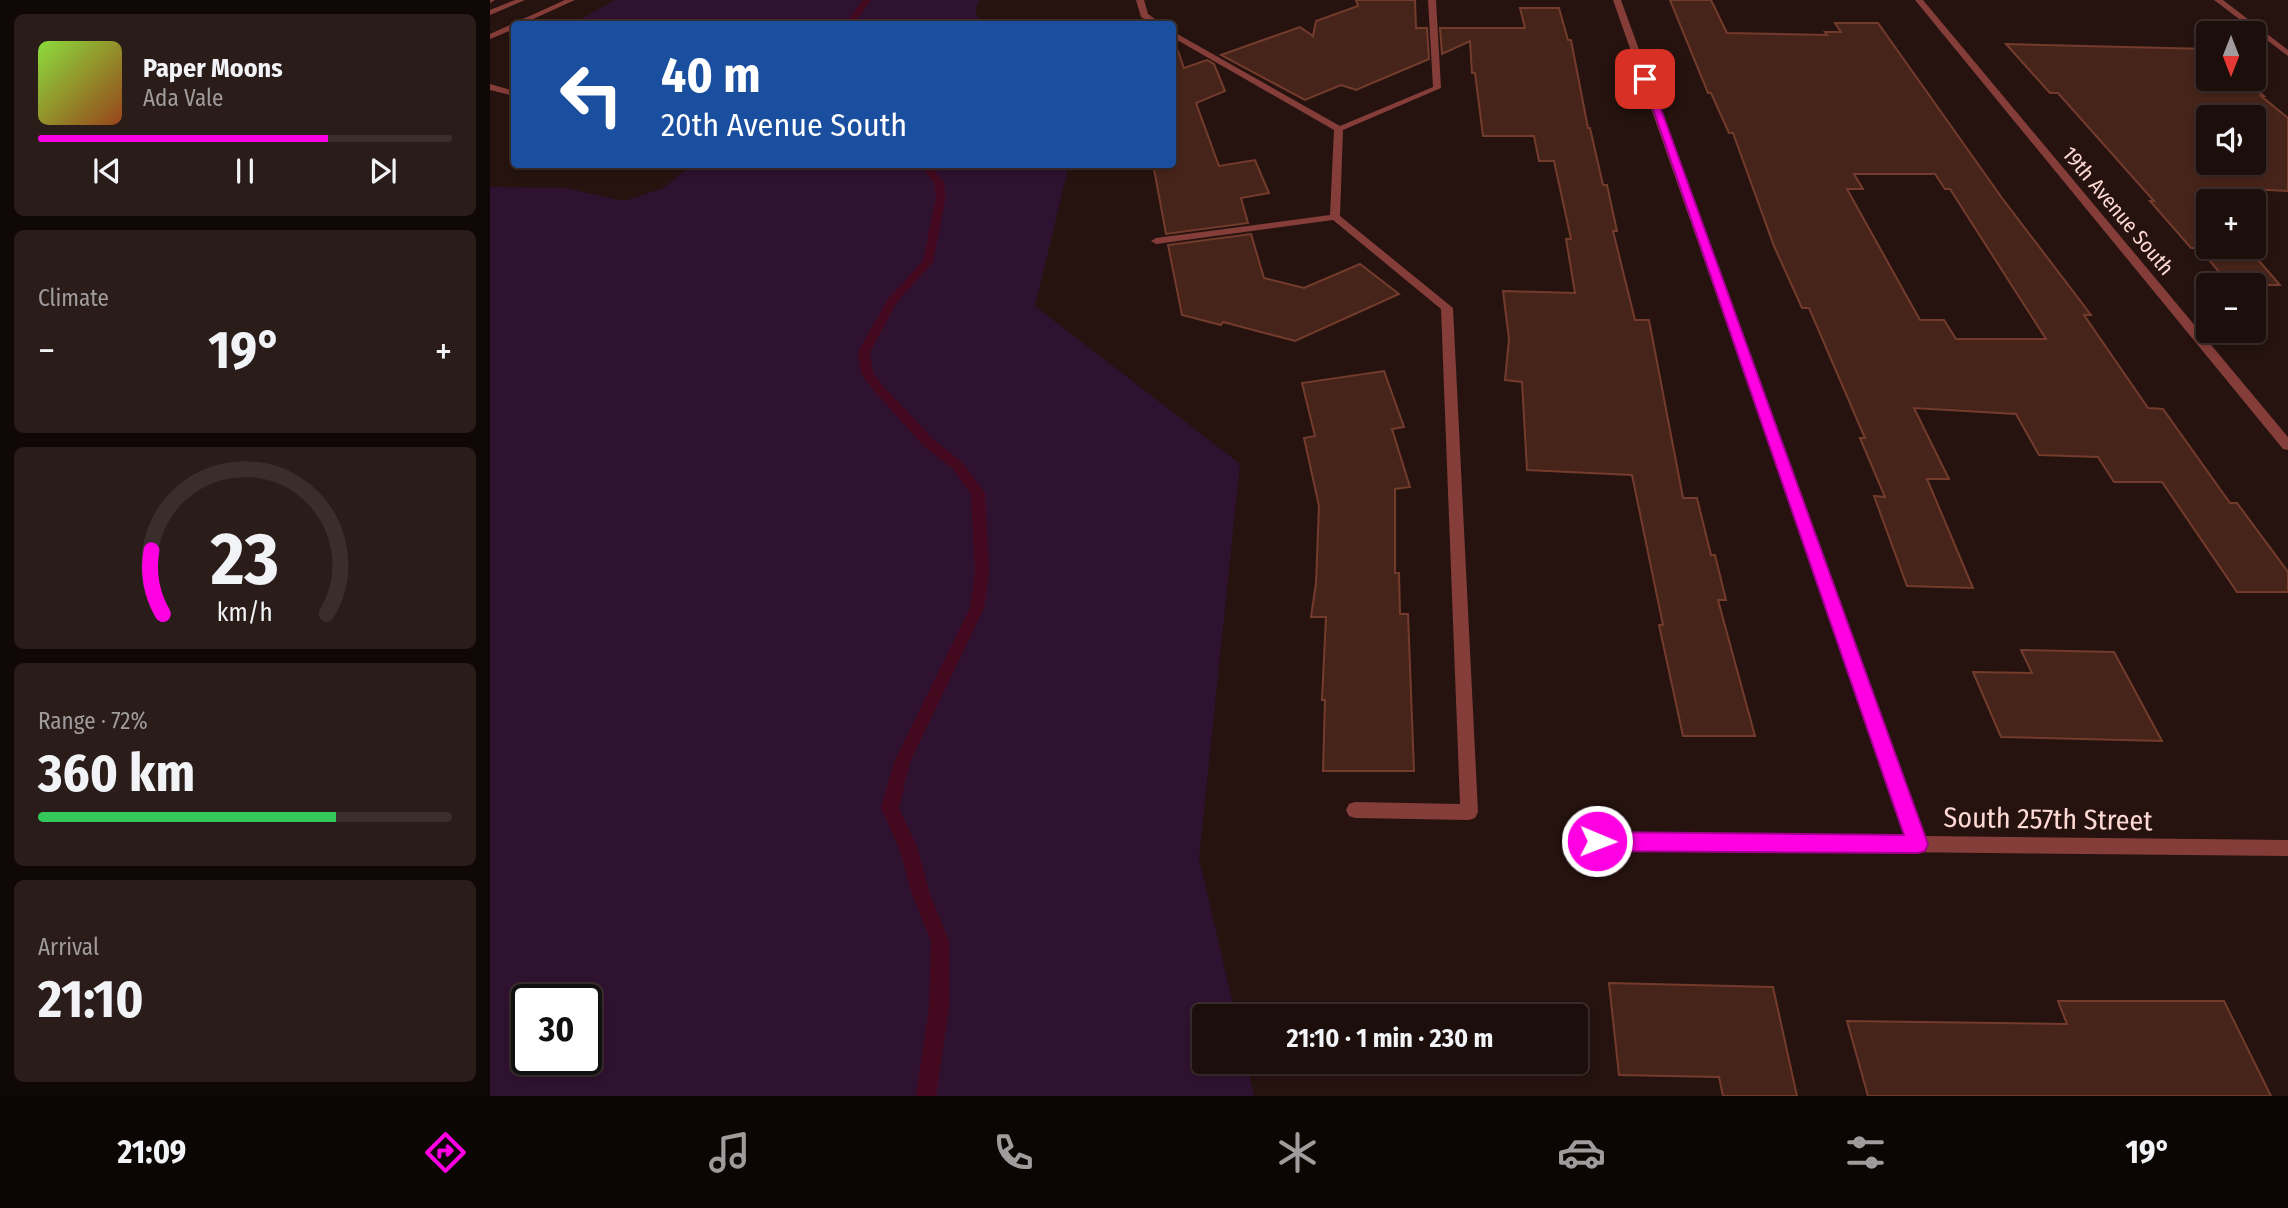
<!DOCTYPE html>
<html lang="en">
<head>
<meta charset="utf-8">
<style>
	:root { --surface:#1c0e0b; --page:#291c19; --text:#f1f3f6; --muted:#a09c9d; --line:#3a2e2c; --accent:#fe00e1 }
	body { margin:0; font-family:"Fira Sans Condensed",sans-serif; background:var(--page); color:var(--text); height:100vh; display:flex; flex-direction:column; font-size:26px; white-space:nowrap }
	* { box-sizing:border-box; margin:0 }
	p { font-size:23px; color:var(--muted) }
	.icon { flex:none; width:38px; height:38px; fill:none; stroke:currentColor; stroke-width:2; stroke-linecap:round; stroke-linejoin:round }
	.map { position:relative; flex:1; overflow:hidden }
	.panel { display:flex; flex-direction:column; gap:14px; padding:14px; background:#0f0806; width:490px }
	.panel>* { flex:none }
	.guide { position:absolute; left:21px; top:21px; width:665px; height:147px; border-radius:7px; box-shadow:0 4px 10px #0003,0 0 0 2px var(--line); background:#1a4fa0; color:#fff; overflow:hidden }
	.needle { width:46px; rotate:180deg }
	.controls { position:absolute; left:1706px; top:21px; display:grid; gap:14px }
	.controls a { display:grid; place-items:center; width:70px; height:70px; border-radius:7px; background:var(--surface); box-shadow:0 4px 10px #0003,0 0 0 2px var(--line); font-size:35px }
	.speed { position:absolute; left:21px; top:984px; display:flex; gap:14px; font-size:35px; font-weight:700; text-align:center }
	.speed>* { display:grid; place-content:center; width:91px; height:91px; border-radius:50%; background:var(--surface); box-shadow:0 4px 10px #0003,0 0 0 2px var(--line); line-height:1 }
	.speed .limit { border:4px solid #111; border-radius:10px; background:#fff; color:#111 }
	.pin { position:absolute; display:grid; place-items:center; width:60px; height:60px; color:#fff; margin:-30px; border-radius:14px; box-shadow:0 4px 10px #0006 }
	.me { position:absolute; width:77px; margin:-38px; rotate:91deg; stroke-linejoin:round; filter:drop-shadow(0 0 5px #0008) }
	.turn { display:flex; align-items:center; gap:24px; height:147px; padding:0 35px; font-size:32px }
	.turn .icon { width:91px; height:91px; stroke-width:2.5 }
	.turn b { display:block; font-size:49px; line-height:60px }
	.big { font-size:52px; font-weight:700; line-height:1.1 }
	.panel .tile { flex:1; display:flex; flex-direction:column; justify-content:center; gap:10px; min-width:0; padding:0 24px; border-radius:10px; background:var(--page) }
	.panel .dial { align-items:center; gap:0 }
	.dial svg { height:182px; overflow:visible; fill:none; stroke:var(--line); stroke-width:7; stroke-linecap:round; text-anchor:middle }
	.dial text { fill:var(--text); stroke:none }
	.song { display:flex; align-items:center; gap:21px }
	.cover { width:84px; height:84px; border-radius:10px; background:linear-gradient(135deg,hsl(90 70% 55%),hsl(20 70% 35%)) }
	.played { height:7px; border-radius:4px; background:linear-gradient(90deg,var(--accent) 70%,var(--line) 70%) }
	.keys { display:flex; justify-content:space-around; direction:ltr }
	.heat { display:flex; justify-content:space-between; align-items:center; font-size:38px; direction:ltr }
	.charge { height:10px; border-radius:5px; background:linear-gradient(90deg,#34c759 72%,var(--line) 0) }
	.trip { position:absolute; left:702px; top:1004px; width:396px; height:70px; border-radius:7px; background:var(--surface); box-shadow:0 4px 10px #0003,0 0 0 2px var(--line); font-weight:700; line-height:70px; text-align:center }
	.tab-bar { display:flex; height:112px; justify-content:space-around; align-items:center; background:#0b0604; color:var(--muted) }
	.tab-bar .icon { width:49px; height:49px }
	.tab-bar .active { color:var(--accent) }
	.tab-bar b { font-size:32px; color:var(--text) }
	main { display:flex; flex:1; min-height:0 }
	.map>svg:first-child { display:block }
</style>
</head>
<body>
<main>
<section class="panel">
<div class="tile">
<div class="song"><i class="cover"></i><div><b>Paper Moons</b><p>Ada Vale</p></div></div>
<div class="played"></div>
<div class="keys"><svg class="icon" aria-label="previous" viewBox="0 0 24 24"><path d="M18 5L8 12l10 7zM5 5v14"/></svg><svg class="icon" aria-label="pause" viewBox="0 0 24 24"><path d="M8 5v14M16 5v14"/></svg><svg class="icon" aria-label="next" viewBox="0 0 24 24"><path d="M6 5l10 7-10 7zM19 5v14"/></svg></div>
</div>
<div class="tile"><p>Climate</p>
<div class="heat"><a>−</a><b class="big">19°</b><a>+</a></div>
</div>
<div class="tile dial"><svg viewBox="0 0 100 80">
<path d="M14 69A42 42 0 1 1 86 69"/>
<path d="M14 69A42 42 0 0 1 9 41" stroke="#fe00e1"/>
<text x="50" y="56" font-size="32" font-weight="700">23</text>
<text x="50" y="72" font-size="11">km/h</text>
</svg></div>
<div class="tile"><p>Range · 72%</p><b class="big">360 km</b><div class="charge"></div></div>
<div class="tile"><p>Arrival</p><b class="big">21:10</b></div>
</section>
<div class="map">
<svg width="1798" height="1096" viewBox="0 0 1798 1096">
	<rect width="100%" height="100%" fill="#26130f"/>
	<g fill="#2f1230" fill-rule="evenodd">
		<polygon points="125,0 489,0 485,12 492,24 82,24"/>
		<path d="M203 164 579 165 545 306 750 464 709 858 746 1017H714V1062H756L764 1096H0V187L75 188 134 201 174 188ZM37 999H96V1059H37Z"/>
	</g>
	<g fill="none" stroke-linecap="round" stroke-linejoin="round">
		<g fill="#44091e" fill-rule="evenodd">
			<polygon points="373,0 381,0 363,24 355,24"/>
			<polygon points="430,164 439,164 454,183 456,196 443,262 407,302 380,352 383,373 392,385 444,440 472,462 495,493 499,573 494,608 420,762 409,808 427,847 440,894 459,941 459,1008 446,1096 426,1096 439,1008 441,941 422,894 409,848 391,808 404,762 480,608 485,573 481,494 462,468 434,446 384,391 371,373 368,352 398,299 433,261 446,196 444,183"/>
		</g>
	</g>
	<g fill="#47241a" stroke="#733b2c" stroke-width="2" fill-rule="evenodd">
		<polygon points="866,0 925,0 926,28 937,28 939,59 866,90 851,85 815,100 731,55 810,27 823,36 826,21 868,6"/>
		<path d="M1180 0H1221L1237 33 1337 35 1335 32H1351L1345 23H1388L1512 198 1601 315H1594L1658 408 1673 409 1740 503H1747L1798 572V592H1747L1672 482H1624L1608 457 1549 455 1526 414 1424 408 1459 479H1437L1483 588 1417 586 1384 496 1395 497 1370 438H1375L1319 308H1312L1284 246 1243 133H1239L1221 93H1218ZM1364 174H1445L1455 189H1460L1556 339H1466L1454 320H1430L1357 189H1373Z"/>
		<polygon points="1030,8 1069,8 1078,40 1081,40 1098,128 1100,128 1113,185 1117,185 1127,231 1123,231 1145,320 1159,320 1193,498 1207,498 1221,555 1225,555 1236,600 1228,600 1265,736 1193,736 1169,625 1173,625 1142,475 1037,470 1032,382 1015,380 1019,339 1013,291 1085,293 1076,239 1081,239 1064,161 1049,161 1044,136 993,136 985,73 982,73 980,41 952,54 950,28 1035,28"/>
		<path d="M1516 44 1718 49V79H1754L1774 96H1771L1798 118V191L1758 189 1774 205H1764V201H1718V247H1757L1790 285H1740L1709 248H1701L1660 201H1664L1568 93H1560ZM1718 117H1764V163H1718Z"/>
		<polygon points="688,51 694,68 717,60 724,64 735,91 706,103 729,166 765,160 779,193 751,198 758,223 676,234 664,169 684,166 682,52"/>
		<polygon points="761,234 774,278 814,288 870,264 909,294 805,341 733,322 731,325 692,315 678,245"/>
		<polygon points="894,371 914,427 902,429 920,487 905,489 905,573 909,573 910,614 918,614 924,771 833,771 835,700 832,700 836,617 821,617 826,583 829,506 814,438 825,436 812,383"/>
		<polygon points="1531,650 1624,652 1672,741 1511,737 1483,672 1542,673"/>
		<polygon points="1119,983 1283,987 1307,1096 1233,1096 1229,1077 1129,1075"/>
		<polygon points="1568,1001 1734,1001 1781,1096 1378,1096 1357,1021 1577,1024"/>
	</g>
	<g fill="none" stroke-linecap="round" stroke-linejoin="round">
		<g fill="#853d39" fill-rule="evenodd">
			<polygon points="0,0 5,0 0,3"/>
			<polygon points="25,0 35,0 0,15 0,10"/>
			<polygon points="75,0 85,0 32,24 24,24 24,29 0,39 0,34"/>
			<polygon points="646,0 654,0 658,14 672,24 663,24 651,17"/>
			<polygon points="938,0 946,0 951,88 853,130 850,216 963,308 988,812 985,818 979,820 865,818 859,816 856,810 859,804 865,802 970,804 951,309 843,220 666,244 661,241 666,238 840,215 844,130 682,37 682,31 850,126 943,87"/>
			<polygon points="0,84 24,91 24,96 0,90"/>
		</g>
		<g fill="#853d39" fill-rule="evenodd">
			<polygon points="1123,0 1131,0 1434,836 1798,840 1798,856 1107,849 1101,847 1098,841 1101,835 1107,833 1416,836"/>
			<polygon points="1425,0 1433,0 1798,437 1798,450 1793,449"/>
			<polygon points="1724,0 1733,0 1798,50 1798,56"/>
		</g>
	</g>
	<polygon fill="#fe00e1" stroke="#a50092" stroke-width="2" points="1152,77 1160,79 1438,844 1435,851 1428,853 1107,851 1099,848 1097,841 1099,835 1107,832 1414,835"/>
	<g text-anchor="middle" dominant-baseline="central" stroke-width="7" stroke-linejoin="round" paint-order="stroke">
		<g font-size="21" fill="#ffd9d3" stroke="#26130f">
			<text transform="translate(1628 211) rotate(50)">19th Avenue South</text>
		</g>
		<g font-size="28" fill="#ffd9d3" stroke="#26130f">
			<text transform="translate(1558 819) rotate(1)">South 257th Street</text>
		</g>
	</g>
</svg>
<div class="controls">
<a><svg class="needle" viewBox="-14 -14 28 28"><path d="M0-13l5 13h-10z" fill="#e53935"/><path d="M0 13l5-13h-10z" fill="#a09c9d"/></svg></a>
<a><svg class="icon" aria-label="sound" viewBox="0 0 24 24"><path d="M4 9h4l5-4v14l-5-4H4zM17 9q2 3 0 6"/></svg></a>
<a>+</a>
<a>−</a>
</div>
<div class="speed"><div class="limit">30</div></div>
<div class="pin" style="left:1155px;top:79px;background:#d93025"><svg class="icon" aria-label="arrive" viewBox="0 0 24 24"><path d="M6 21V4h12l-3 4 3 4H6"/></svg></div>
<svg class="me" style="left:1107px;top:841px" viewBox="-20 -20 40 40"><circle r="17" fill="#fe00e1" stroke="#fff" stroke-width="3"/><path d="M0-11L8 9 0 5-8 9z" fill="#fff"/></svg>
<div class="trip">21:10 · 1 min · 230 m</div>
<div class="guide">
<div class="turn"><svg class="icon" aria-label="left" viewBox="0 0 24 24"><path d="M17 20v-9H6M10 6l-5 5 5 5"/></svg><div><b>40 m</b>20th Avenue South</div></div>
</div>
</div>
</main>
<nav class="tab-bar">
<b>21:09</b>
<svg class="icon active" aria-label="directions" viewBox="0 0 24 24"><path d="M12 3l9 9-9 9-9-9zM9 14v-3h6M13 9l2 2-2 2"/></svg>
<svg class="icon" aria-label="music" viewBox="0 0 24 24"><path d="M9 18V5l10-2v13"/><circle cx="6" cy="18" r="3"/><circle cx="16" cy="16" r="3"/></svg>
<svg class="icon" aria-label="phone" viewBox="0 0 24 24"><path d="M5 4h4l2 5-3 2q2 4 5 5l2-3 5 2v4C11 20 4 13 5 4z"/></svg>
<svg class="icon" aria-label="climate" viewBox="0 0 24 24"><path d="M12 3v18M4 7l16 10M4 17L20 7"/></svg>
<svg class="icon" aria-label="car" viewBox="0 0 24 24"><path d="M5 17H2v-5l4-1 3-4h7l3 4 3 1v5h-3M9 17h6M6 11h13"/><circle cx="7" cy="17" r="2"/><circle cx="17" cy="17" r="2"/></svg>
<svg class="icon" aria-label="filters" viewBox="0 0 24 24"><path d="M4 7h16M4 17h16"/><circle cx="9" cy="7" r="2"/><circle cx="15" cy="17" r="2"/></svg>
<b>19°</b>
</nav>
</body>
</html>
